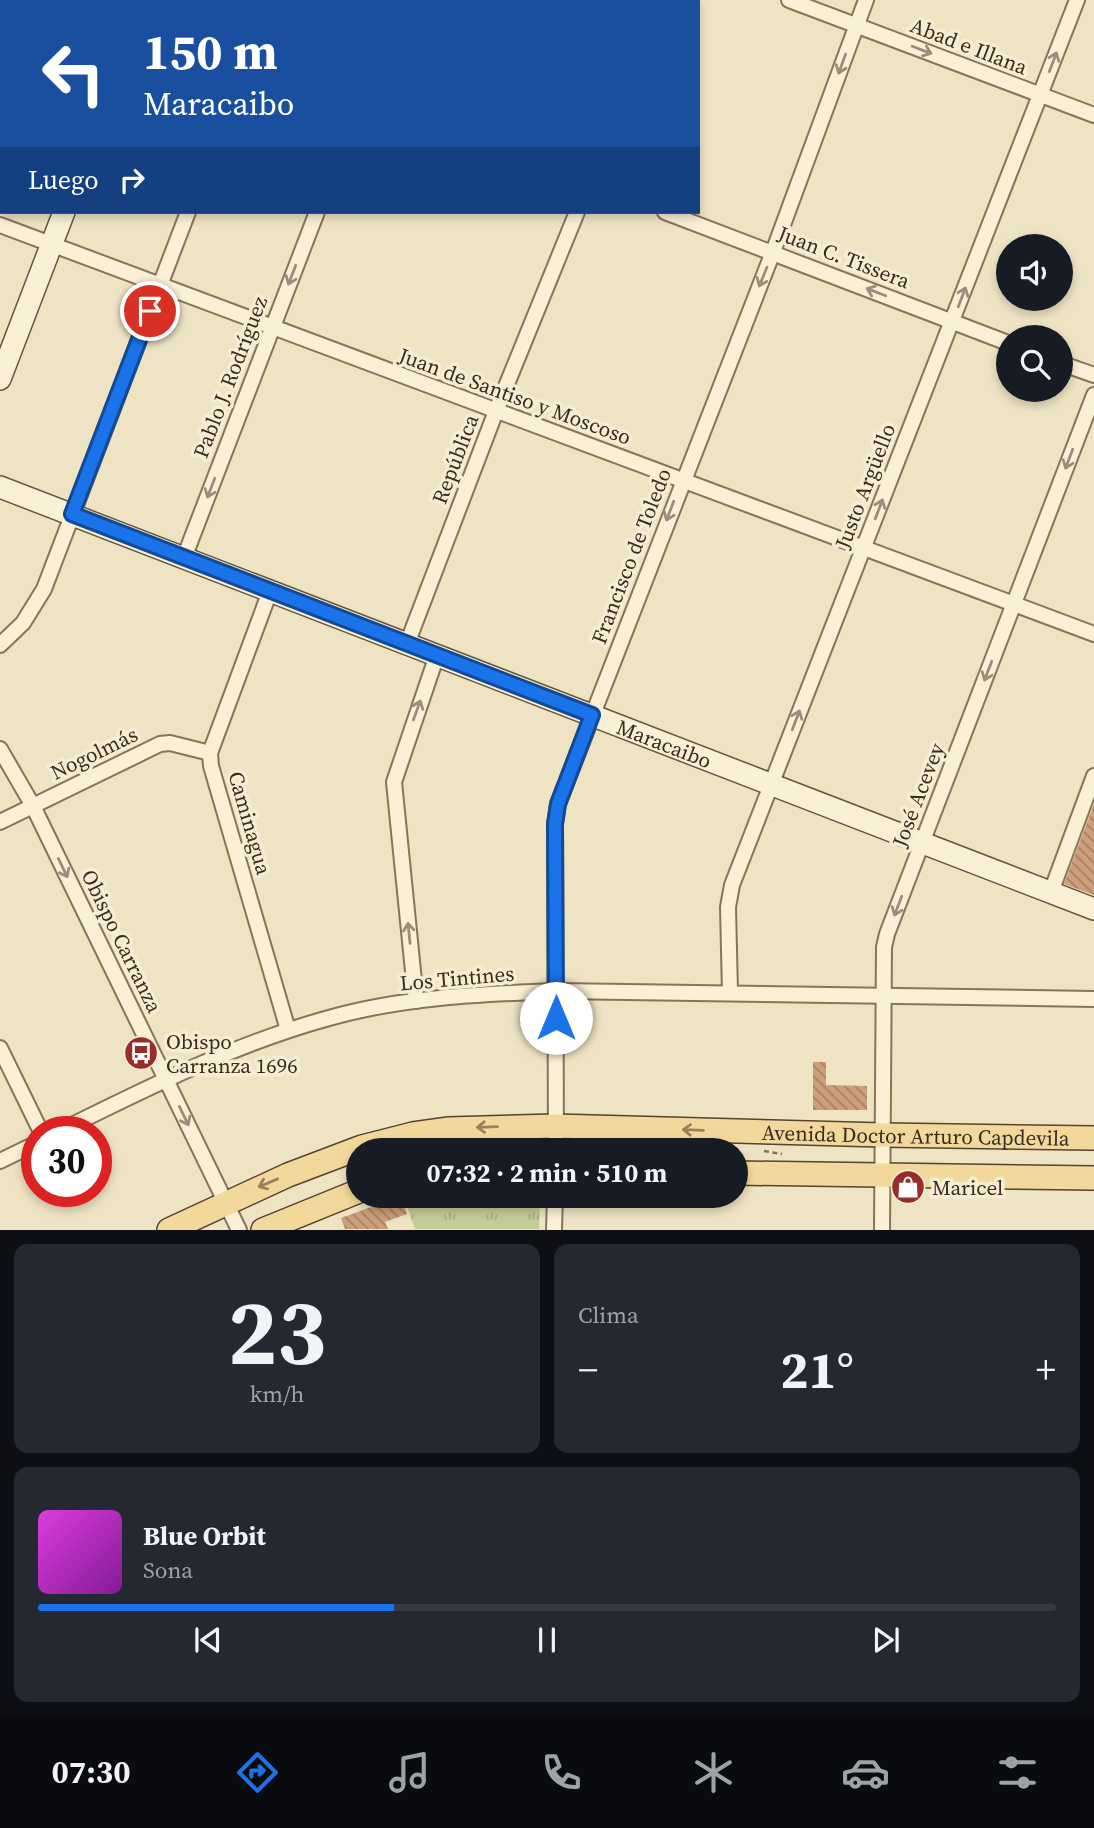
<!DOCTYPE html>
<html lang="es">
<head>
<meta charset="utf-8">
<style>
	:root { --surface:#171b24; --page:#242831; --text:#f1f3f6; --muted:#9ea1a6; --line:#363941; --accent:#1a73e8 }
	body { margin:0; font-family:"Source Serif 4",serif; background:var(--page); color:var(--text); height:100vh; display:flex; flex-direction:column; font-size:26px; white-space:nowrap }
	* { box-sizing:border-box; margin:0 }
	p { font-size:23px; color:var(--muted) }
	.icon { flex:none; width:38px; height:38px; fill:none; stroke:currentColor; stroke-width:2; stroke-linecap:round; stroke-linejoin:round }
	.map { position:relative; height:1230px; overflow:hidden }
	.details { display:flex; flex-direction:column; gap:14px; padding:14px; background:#0d0f14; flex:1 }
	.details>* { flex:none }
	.banner { position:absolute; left:0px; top:0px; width:700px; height:214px; box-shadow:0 4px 10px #0003; background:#1a4fa0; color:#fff; overflow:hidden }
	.fabs { position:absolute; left:996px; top:234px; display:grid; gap:14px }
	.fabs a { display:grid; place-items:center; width:77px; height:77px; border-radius:50%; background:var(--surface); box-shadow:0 4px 10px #0003; font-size:35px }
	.speed { position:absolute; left:21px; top:1116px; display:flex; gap:14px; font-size:35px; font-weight:700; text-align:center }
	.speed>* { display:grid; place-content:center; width:91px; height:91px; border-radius:50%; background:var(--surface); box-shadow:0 4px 10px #0003; line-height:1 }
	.speed .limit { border:10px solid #d22; background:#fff; color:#111 }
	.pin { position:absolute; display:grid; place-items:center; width:60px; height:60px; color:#fff; margin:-30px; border:4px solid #fff; border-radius:50%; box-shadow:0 2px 7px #0007 }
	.me { position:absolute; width:77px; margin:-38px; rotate:0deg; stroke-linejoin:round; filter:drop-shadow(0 0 5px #0008) }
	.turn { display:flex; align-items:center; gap:24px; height:147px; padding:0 28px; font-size:32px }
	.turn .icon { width:91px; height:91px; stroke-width:2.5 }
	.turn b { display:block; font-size:49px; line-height:60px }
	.then { display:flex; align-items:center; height:66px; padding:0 28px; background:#0003; gap:14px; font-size:26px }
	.big { font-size:52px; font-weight:700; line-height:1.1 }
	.details .card { flex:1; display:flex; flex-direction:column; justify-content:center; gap:10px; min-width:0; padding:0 24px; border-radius:14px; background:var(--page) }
	.details .dial { align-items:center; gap:0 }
	.dial b { font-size:91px; line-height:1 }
	.song { display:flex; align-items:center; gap:21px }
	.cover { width:84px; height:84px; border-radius:10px; background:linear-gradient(135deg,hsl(300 70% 55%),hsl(290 70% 35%)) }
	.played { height:7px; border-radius:4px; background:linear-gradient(90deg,var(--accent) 35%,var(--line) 35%) }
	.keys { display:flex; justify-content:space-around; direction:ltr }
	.heat { display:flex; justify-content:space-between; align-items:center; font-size:38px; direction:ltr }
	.details .tiles { flex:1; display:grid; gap:14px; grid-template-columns:1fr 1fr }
	.card:last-child { grid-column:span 2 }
	.trip { position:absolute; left:346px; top:1138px; width:402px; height:70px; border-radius:35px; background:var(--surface); box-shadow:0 4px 10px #0003; font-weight:700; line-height:70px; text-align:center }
	.menu { display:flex; height:112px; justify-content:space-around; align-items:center; background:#090b0e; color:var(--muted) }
	.menu .icon { width:49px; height:49px }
	.menu .current { color:var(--accent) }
	.menu b { font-size:32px; color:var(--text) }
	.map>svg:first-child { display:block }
</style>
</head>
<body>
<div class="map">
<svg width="1094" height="1230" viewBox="0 0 1094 1230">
	<defs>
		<pattern id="park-tufts" width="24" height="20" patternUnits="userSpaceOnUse" patternTransform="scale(1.75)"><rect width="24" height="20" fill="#c5cc97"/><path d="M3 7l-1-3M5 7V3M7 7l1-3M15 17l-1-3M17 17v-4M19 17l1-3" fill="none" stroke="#aaaf82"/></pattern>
		<pattern id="building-back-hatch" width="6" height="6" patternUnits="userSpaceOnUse" patternTransform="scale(1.75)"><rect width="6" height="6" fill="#cd9e79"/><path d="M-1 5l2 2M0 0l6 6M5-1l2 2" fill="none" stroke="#a78163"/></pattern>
	</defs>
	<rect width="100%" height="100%" fill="#eee3c3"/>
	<polygon fill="url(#park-tufts)" points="427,1195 540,1195 539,1229 415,1229 404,1198"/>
	<g fill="url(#building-back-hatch)">
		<polygon points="1094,804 1094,895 1064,884"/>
		<polygon points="813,1062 826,1062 826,1085 867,1086 867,1110 813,1110"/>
		<polygon points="401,1196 407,1214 385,1222 388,1229 345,1229 341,1218"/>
	</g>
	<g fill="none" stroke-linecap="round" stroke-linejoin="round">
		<g stroke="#89745a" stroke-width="18">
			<g id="street">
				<polyline points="106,0 110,2"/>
				<polyline points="789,0 1094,115"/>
				<polyline points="269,2 270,0"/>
				<polyline points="397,2 398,0"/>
				<polyline points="658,2 659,0"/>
				<polyline points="665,212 1008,343"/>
				<polyline points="0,225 1094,634"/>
				<polyline points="1060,363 1094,375"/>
				<polyline points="184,558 317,212"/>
				<polyline points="270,591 210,753 211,766 288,1030"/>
				<polyline points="407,644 496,411 577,212"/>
				<polyline points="0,645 23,623 44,589 188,212"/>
				<polyline points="0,749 33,806 239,1230"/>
				<polyline points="0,822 160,744 170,743 210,753"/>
				<polyline points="1051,892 1094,776"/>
				<polyline points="730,993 728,907 732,885 1077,0"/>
				<polyline points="416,1001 394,782 437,655"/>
				<polyline points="0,1048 41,1132"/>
				<path d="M58 1132C145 1089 234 1044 329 1018 403 997 480 994 557 991L1094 999"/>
				<polyline points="556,1150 555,824 558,804 773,252 866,0"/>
				<polyline points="0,1161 37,1143"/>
				<polyline points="554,1230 555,1195"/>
				<polyline points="882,1230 884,947 887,934 1094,395"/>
			</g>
		</g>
		<g stroke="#6a553d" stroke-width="24">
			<g id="secondary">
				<polyline points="145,2 146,0"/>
				<polyline points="0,379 64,212"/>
				<path id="s1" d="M0 487 1094 909"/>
			</g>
		</g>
		<g stroke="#56422e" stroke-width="26">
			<g id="primary">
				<polyline points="737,1173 1094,1178"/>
				<path id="s2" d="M169 1230 288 1175 362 1147 413 1134 449 1129 555 1126 883 1135 1094 1138"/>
				<polyline points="263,1230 359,1191"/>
			</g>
		</g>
		<g stroke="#89745a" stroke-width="2.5" stroke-dasharray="5 3.5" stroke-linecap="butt">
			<polyline points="465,1150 530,1150"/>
			<polyline points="764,1151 782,1154"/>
		</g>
		<use href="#street" stroke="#f9f0d6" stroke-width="14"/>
		<use href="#secondary" stroke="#f9f0d6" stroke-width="21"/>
		<use href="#primary" stroke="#f2d99b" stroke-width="23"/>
	</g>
	<defs><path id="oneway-shaft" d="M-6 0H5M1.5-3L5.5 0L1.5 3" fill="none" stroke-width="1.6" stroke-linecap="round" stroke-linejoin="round" transform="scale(1.75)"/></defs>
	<g stroke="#998e7a">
		<use href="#oneway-shaft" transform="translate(922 50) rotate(21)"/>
		<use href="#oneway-shaft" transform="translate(1053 62) rotate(-69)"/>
		<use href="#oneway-shaft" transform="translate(842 64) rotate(110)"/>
		<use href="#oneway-shaft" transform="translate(292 275) rotate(111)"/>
		<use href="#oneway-shaft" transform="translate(763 277) rotate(112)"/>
		<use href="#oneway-shaft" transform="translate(876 292) rotate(-159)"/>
		<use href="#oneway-shaft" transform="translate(962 297) rotate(-69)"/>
		<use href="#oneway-shaft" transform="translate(1069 459) rotate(111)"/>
		<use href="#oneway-shaft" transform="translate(211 488) rotate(111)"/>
		<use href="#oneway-shaft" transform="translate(879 509) rotate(-69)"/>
		<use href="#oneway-shaft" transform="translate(670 511) rotate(111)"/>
		<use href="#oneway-shaft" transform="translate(988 671) rotate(111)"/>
		<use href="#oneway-shaft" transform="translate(417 710) rotate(-70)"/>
		<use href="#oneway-shaft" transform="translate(796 720) rotate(-69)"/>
		<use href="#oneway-shaft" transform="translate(63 868) rotate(64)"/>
		<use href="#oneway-shaft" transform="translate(898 906) rotate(111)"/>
		<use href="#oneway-shaft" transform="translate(409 933) rotate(-96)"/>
		<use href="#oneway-shaft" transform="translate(184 1116) rotate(64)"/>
	</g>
	<g stroke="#96825c">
		<use href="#oneway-shaft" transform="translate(487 1127) rotate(178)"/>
		<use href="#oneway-shaft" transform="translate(693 1130) rotate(-178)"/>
		<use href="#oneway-shaft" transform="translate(268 1183) rotate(157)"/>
	</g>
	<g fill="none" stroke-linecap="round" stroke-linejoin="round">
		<g stroke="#114b97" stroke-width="18">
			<polyline id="route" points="150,311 72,514 592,715 558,804 555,824 556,1018"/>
		</g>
		<use href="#route" stroke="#1a73e8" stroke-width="12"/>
	</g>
	<defs>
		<g id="bus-disc" transform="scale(1.75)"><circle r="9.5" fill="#982c29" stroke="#f6edd3"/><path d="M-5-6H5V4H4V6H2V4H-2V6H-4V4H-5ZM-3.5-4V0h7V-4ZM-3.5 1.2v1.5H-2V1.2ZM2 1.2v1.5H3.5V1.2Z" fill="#fff"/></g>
		<g id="shop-disc" transform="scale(1.75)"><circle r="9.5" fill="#982c29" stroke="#f6edd3"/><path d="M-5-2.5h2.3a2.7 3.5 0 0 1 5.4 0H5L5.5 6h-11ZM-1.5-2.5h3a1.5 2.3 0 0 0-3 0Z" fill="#fff"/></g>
	</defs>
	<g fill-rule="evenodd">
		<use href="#bus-disc" x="141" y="1053"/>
		<use href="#shop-disc" x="908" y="1187"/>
	</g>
	<g text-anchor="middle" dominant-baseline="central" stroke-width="7" stroke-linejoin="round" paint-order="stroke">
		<g font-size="21" fill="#392c1e" stroke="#f6edd3">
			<text transform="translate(969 46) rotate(21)">Abad e Illana</text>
			<text transform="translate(844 257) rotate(21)">Juan C. Tissera</text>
			<text transform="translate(230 377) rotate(-69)">Pablo J. Rodríguez</text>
			<text transform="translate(515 396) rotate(20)">Juan de Santiso y Moscoso</text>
			<text transform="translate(455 459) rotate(-69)">República</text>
			<text transform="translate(865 486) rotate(-69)">Justo Argüello</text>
			<text transform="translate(631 556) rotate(-69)">Francisco de Toledo</text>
			<text stroke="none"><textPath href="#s1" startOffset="712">Maracaibo</textPath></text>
			<text transform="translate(94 753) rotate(-26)">Nogolmás</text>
			<text transform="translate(918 795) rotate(-69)">José Acevey</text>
			<text transform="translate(250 823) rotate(74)">Caminagua</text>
			<text transform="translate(122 941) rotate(64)">Obispo Carranza</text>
			<text transform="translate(457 978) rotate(-5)">Los Tintines</text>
			<text stroke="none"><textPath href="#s2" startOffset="766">Avenida Doctor Arturo Capdevila</textPath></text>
		</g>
		<g font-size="21" fill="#392c1e" stroke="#f6edd3" text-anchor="start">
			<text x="166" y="1041">Obispo<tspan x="166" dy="24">Carranza 1696</tspan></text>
			<text x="932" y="1187">Maricel</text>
		</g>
	</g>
</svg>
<div class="fabs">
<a><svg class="icon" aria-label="sound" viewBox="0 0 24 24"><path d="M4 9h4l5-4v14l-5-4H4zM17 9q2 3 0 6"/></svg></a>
<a><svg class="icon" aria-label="search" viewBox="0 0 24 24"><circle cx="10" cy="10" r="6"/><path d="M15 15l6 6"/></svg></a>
</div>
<div class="speed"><div class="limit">30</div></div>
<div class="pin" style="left:150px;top:311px;background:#d93025"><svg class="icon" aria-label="arrive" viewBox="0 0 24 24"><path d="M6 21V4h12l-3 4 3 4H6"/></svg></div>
<svg class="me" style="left:556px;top:1018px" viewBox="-20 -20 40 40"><circle r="19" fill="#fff"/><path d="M0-13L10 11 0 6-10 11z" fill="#1a73e8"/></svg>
<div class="trip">07:32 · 2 min · 510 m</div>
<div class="banner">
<div class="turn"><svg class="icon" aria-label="left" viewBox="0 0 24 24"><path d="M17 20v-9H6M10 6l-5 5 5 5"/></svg><div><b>150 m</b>Maracaibo</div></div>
<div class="then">Luego<svg class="icon" aria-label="right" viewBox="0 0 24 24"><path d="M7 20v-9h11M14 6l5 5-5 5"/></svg></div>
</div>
</div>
<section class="details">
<div class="tiles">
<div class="card dial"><b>23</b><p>km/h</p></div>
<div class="card"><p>Clima</p>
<div class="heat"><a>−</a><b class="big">21°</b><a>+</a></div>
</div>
<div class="card">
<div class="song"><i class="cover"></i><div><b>Blue Orbit</b><p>Sona</p></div></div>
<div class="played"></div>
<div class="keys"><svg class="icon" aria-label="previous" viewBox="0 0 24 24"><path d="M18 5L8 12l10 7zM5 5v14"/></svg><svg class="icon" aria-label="pause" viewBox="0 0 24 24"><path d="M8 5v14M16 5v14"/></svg><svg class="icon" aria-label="next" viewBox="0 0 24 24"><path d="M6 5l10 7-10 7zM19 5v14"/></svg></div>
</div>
</div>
</section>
<nav class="menu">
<b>07:30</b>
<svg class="icon current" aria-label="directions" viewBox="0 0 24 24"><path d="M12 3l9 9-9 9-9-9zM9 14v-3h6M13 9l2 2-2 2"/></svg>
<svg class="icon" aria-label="music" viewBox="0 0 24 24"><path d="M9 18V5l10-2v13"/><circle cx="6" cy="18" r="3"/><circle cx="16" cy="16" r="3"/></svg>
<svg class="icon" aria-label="phone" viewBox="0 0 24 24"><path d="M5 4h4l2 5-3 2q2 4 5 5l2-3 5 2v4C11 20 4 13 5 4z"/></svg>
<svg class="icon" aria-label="climate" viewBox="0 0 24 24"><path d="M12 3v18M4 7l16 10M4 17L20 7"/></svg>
<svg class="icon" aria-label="car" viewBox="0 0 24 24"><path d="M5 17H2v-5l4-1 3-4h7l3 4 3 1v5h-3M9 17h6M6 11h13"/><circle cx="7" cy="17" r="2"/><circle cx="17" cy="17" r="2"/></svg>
<svg class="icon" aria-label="filters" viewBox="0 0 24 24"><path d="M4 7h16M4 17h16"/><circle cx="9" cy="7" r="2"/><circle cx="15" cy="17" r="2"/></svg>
</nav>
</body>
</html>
